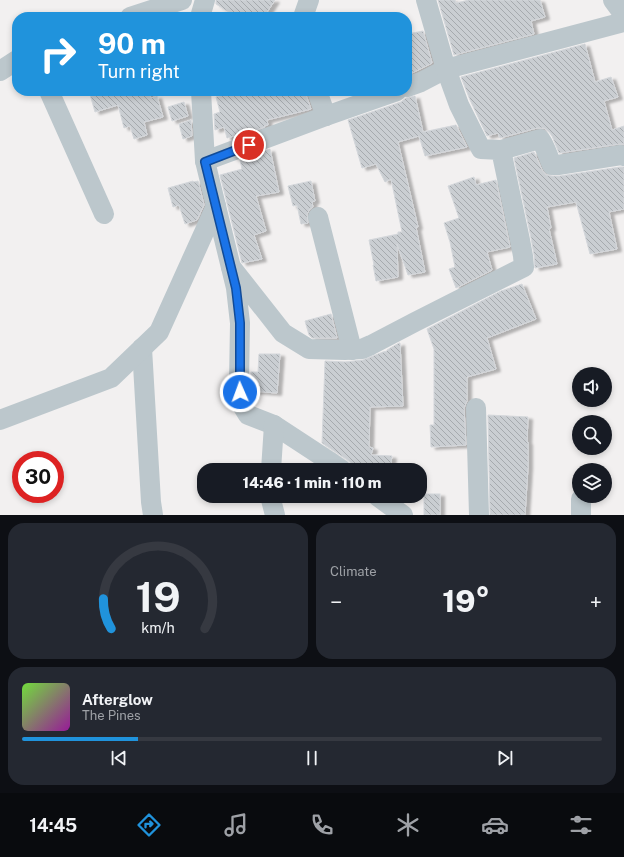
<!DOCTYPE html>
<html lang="en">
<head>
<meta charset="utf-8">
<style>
	:root { --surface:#171b24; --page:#242831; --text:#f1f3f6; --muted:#9ea1a6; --line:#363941; --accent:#2093dc }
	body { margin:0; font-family:"Public Sans",sans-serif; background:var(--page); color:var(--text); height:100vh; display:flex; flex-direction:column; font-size:15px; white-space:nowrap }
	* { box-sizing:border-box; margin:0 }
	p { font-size:13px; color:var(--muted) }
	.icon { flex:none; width:22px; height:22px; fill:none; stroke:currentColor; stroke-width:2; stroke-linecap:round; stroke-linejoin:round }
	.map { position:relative; height:515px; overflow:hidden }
	.panel { display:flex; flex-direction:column; gap:8px; padding:8px; background:#0d0f14; flex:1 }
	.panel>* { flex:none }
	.hud { position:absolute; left:12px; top:12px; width:400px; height:84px; border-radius:16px; box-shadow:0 2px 6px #0003; background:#2093dc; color:#fff; overflow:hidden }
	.fabs { position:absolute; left:572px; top:367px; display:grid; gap:8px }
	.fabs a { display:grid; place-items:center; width:40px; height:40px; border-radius:50%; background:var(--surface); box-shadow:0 2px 6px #0003; font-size:20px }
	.speed { position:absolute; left:12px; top:451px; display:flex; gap:8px; font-size:20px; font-weight:700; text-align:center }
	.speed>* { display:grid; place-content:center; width:52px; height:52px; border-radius:50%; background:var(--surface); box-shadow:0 2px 6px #0003; line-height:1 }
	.speed .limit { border:6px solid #d22; background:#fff; color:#111 }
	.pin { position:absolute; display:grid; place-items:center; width:34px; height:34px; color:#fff; margin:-17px; border:2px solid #fff; border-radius:50%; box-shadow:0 1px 4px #0007 }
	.me { position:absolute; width:44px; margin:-22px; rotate:358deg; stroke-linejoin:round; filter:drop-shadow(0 0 3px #0008) }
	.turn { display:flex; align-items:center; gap:14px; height:84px; padding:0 20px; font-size:18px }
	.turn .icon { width:52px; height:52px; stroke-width:2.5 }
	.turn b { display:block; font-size:28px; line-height:34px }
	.big { font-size:30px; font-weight:800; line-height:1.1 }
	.panel .tile { flex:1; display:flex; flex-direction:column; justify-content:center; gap:6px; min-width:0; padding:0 14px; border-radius:16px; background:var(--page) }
	.panel .dial { align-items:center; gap:0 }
	.dial svg { height:104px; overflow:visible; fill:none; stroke:var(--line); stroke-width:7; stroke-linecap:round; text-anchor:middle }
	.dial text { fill:var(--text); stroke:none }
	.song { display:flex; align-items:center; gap:12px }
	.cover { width:48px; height:48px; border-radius:6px; background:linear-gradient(135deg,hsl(100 70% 55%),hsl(300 70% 35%)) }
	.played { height:4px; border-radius:2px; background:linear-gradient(90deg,var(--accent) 20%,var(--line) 20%) }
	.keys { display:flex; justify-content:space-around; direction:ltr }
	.heat { display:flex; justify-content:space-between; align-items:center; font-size:22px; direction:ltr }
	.panel .tiles { flex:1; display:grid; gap:8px; grid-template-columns:1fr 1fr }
	.tile:last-child { grid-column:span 2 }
	.trip { position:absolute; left:197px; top:463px; width:230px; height:40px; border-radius:16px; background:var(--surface); box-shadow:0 2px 6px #0003; font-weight:800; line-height:40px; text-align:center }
	.tab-bar { display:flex; height:64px; justify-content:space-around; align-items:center; background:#090b0e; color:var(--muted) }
	.tab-bar .icon { width:28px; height:28px }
	.tab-bar .active { color:var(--accent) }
	.tab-bar b { font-size:18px; color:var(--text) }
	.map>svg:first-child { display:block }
</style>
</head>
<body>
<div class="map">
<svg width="624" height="515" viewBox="0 0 624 515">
	<defs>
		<pattern id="building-back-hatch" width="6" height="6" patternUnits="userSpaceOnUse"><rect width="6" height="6" fill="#caced2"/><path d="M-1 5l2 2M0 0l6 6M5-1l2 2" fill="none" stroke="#a6aaae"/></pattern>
		<filter id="shadow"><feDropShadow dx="4.5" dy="2.5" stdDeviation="1" flood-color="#0004"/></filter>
	</defs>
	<rect width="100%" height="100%" fill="#f2f0f0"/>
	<g fill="url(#building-back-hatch)" stroke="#d4d7db" filter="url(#shadow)">
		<polygon points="216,0 275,0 264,17 236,17 216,4"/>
		<polygon points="438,0 455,0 456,3 469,0 540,0 545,17 531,21 534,34 454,55"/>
		<polygon points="423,31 432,63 416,71 407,75 407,34"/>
		<polygon points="585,44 595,82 611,77 618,97 604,101 612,130 624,126 624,144 619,144 559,153 552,136 549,132 544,128 537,128 500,138 498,133 487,136 470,100 461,77"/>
		<polygon points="89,91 152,91 152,95 150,96 151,98 157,96 163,117 144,122 147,135 134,139 130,126 124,128 118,105 95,112"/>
		<polygon points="236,91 306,91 306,95 311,109 267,120 268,125 264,126 265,127 235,138 234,136 227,138 224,127 215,130 214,114 220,112 216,97"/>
		<polygon points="415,96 423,132 456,125 467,147 425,156 419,136 398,142 418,227 416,227 425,272 408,275 397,244 398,277 376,281 373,265 374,265 369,240 398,234 398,232 402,232 391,179 385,182 376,164 362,168 348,120 401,102 406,98"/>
		<polygon points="184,102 188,116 172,121 168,107"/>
		<polygon points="191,120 192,136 183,139 179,124"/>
		<polygon points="270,149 279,192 256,196 266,231 254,235 262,259 242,263 220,175 242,169 240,160"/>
		<polygon points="534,152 542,170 546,175 552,176 560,176 620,167 624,167 624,209 609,212 617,249 590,254 576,202 547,207 551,228 549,229 557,264 535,268 534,255 531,238 514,158"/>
		<polygon points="474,177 476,185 496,180 510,247 487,252 492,270 456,288 449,269 455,267 450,242 444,223 459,218 448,186"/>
		<polygon points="193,181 194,182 198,181 204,205 197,220 185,224 179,205 173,207 168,188"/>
		<polygon points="311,181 315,201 312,202 313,207 310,209 307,214 308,223 301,224 297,205 293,206 288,186"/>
		<polygon points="522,284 536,319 487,338 496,369 467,377 467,401 466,403 464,408 466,445 431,447 430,425 434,425 434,349 427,329 501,291"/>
		<polygon points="331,314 337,338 312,338 309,335 305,321"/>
		<polygon points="399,343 400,343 403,406 370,407 369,447 373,448 371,455 392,456 390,470 375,470 352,465 349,461 322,443 325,361 345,362 363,360 383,352 387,351 387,350"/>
		<polygon points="259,354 280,354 277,393 251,391 251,372 258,372"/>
		<polygon points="488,415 528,417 527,442 528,442 528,467 525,515 490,515"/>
		<rect x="424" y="494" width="16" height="21"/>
	</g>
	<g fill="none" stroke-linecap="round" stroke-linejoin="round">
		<g stroke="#bcc7cc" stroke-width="20">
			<polyline points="613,0 624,15"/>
			<polyline points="130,17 182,0"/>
			<polyline points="200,17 205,0"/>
			<polyline points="303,17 309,0"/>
			<polyline points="0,71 17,60"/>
			<polyline points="407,87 421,82 446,69 624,22"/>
			<polyline points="49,91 104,214"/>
			<polyline points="201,91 205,161 236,288 240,323 239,382 240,402 248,415 274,425 329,461 342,470"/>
			<polyline points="317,91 326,116"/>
			<path d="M501 150 540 139C546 147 548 157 552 165H558L621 155 624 156"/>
			<polyline points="205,161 326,116 397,91"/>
			<polyline points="318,217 352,350"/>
			<polyline points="231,267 283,333 309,349 345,350 362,349 371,345 415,322 524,267 523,256 520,240 501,150 481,149 459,105 446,69 426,0"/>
			<polyline points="142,348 151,502 153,515"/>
			<polyline points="476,408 479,515"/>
			<polyline points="0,420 111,378 159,332 216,206"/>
			<polyline points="271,470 274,425"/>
			<polyline points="270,496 275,515"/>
			<polyline points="377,496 403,515"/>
			<polyline points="581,499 581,515"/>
		</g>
	</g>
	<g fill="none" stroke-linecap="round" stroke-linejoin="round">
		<g stroke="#114b97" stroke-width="10">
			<polyline id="route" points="240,392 240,323 236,288 205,162 249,145"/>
		</g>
		<use href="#route" stroke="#1a73e8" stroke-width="7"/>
	</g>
</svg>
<div class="fabs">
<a><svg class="icon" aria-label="sound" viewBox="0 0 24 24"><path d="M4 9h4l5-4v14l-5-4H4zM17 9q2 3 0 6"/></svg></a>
<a><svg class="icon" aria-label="search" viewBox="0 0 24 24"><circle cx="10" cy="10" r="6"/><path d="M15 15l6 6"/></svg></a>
<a><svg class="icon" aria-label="layers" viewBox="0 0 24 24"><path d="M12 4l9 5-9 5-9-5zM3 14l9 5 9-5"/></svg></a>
</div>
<div class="speed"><div class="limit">30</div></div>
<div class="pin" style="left:249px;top:145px;background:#d93025"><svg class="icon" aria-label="arrive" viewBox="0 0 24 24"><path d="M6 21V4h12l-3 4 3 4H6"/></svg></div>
<svg class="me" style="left:240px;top:392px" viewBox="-20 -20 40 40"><circle r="17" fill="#1a73e8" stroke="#fff" stroke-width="3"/><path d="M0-11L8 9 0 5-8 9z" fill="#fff"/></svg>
<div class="trip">14:46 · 1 min · 110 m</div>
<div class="hud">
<div class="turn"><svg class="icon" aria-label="right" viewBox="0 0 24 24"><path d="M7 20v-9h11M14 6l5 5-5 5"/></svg><div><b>90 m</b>Turn right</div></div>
</div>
</div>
<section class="panel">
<div class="tiles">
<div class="tile dial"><svg viewBox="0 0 100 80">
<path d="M14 69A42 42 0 1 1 86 69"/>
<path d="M14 69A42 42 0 0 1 8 46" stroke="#2093dc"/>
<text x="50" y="56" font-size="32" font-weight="700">19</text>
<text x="50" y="72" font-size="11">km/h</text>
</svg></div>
<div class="tile"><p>Climate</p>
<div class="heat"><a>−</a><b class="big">19°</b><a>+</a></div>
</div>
<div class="tile">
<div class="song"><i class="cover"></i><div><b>Afterglow</b><p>The Pines</p></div></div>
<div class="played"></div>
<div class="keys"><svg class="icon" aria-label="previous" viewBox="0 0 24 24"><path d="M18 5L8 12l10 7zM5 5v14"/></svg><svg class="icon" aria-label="pause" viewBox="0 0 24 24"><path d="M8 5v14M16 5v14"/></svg><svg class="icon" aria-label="next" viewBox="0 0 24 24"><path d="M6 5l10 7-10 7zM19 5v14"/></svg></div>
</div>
</div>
</section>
<nav class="tab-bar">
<b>14:45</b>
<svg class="icon active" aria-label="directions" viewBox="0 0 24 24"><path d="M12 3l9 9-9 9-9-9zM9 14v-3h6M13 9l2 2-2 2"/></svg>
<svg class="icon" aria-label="music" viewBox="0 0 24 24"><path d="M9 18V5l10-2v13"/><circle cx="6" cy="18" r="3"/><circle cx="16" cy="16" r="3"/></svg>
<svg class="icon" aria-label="phone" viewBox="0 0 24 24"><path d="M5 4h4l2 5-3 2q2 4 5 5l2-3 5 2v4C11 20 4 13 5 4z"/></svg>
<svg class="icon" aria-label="climate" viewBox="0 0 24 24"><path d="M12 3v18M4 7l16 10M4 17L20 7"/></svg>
<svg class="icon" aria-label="car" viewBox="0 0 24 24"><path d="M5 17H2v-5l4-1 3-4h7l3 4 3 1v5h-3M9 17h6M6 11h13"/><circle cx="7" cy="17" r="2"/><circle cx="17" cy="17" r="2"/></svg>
<svg class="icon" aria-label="filters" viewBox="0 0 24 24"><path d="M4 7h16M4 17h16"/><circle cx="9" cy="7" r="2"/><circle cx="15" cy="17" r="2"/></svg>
</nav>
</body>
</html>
